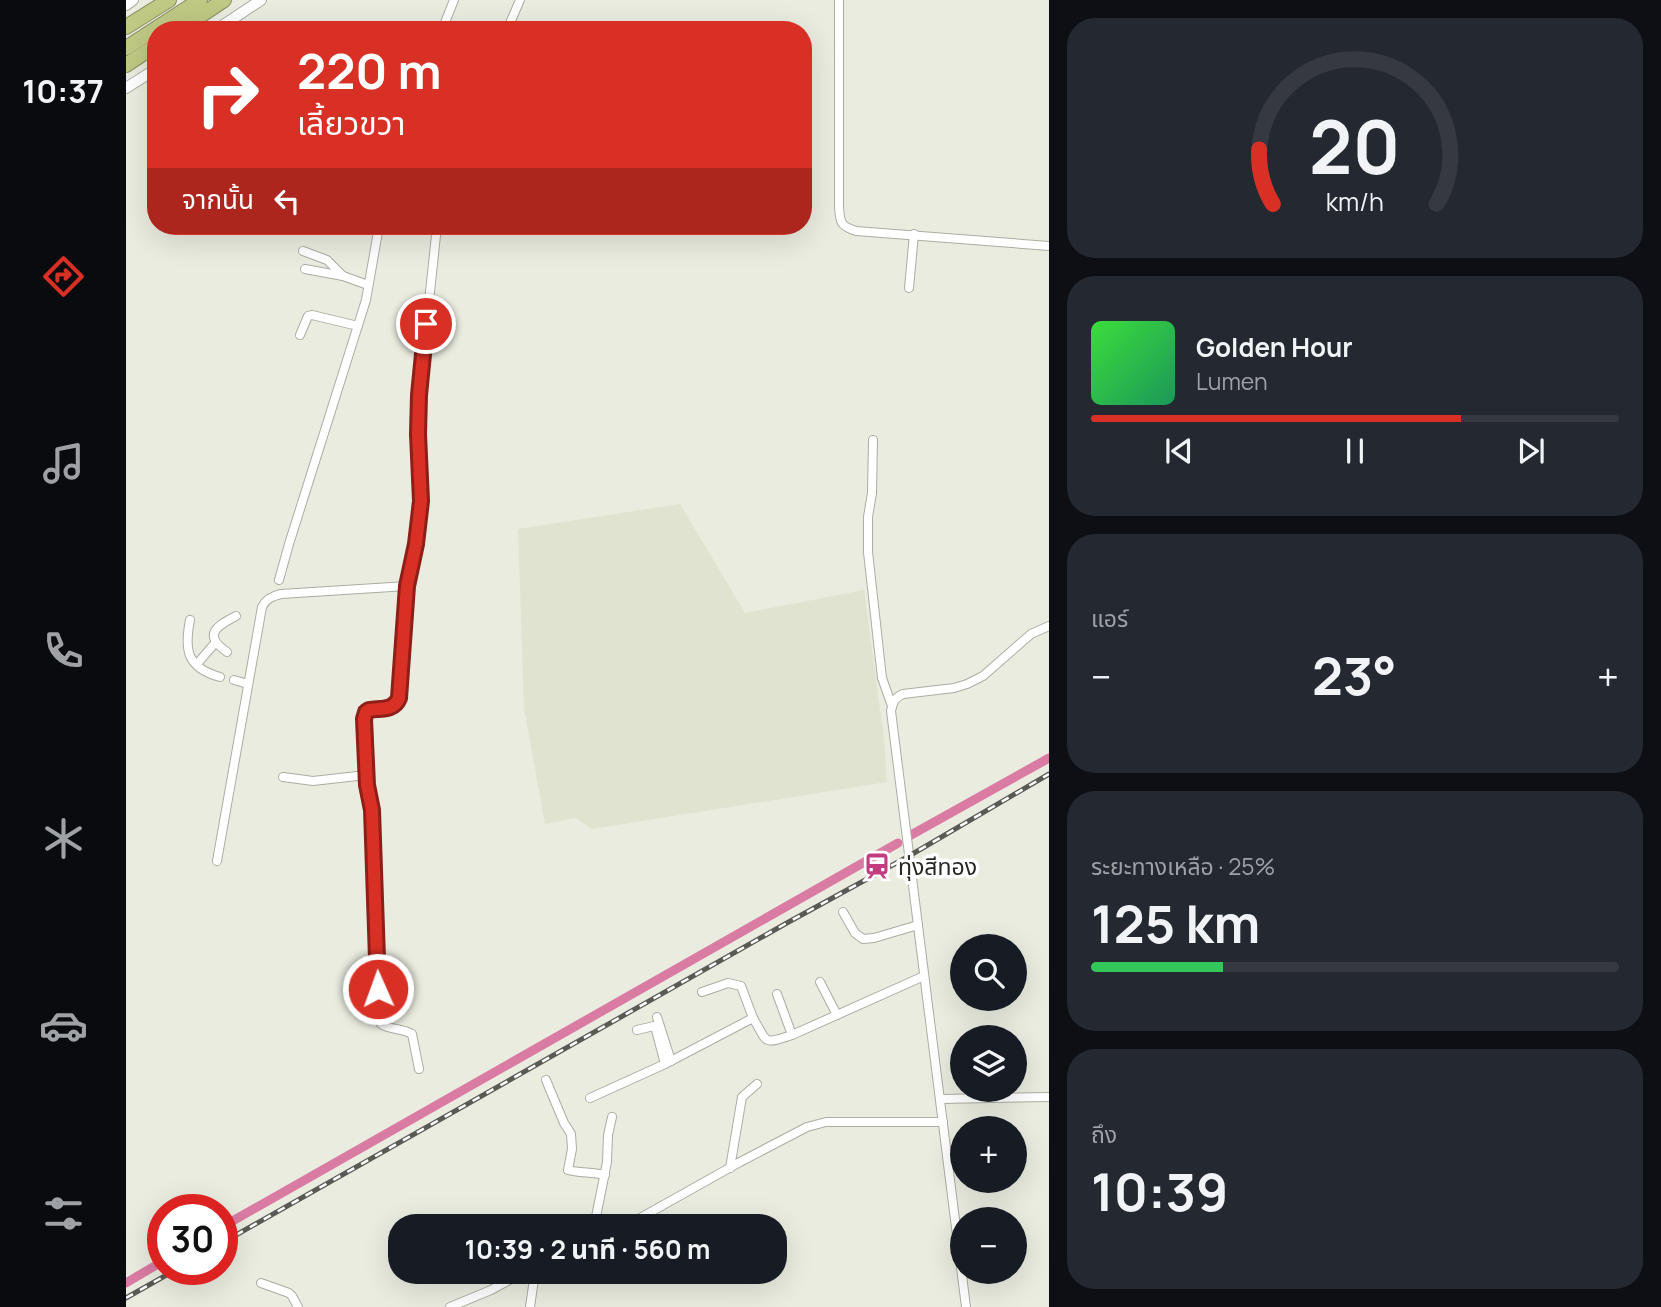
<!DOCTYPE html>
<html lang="th">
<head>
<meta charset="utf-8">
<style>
	:root { --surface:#171b24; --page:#242831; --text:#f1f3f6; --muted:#9ea1a6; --line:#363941; --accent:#d93025 }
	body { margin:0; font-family:Manrope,"Noto Sans Thai",sans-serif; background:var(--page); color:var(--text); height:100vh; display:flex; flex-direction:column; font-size:26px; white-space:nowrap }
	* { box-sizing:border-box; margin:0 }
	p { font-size:23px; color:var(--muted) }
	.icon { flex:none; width:38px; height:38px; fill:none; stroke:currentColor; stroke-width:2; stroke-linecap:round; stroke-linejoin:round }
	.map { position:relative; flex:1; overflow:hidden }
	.panel { display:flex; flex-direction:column; gap:18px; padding:18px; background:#0d0f14; width:612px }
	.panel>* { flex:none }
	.banner { position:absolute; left:21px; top:21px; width:665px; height:214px; border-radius:28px; box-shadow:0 7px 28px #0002; background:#d93025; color:#fff; overflow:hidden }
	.buttons { position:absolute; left:824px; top:934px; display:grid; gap:14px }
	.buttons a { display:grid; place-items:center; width:77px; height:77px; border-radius:50%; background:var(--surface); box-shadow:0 7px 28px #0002; font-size:35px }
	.speed { position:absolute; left:21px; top:1194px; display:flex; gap:14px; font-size:35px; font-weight:700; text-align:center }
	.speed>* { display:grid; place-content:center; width:91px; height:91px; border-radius:50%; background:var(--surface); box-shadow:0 7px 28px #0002; line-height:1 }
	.speed .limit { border:10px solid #d22; background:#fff; color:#111 }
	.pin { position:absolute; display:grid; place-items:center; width:60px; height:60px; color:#fff; margin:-30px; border:4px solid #fff; border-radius:50%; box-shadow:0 2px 7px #0007 }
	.me { position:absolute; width:77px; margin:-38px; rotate:358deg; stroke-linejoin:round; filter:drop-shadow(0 0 5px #0008) }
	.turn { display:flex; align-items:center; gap:24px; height:147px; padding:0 35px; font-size:32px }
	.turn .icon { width:91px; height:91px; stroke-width:2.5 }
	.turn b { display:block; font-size:49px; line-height:60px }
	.then { display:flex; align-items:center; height:66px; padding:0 35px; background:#0003; gap:14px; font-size:26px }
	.big { font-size:52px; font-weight:700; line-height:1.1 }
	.panel .tile { flex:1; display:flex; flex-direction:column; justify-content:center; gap:10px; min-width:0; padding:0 24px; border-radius:28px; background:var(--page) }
	.panel .dial { align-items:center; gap:0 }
	.dial svg { height:182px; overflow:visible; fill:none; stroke:var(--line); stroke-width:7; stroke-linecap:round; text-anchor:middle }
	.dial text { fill:var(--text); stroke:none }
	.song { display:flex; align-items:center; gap:21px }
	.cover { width:84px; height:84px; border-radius:10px; background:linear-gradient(135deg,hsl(120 70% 55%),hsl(150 70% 35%)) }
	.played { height:7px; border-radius:4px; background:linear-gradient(90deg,var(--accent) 70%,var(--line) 70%) }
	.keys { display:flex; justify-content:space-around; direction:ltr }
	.heat { display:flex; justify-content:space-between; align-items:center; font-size:38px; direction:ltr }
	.charge { height:10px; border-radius:5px; background:linear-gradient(90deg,#34c759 25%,var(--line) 0) }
	.trip { position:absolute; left:262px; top:1214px; width:399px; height:70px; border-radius:28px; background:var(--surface); box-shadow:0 7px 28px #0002; font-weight:700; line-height:70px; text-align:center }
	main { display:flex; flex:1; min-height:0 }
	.tab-bar { display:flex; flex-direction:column; width:126px; justify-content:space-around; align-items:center; background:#090b0e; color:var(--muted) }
	.tab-bar .icon { width:49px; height:49px }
	.tab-bar .active { color:var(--accent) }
	.tab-bar b { font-size:32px; color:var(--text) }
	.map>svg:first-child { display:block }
</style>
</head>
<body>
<main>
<nav class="tab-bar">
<b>10:37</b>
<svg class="icon active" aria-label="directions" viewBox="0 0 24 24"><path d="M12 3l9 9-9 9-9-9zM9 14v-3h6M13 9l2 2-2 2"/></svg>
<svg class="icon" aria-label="music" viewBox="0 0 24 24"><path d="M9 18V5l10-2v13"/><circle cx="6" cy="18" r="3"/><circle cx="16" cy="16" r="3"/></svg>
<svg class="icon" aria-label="phone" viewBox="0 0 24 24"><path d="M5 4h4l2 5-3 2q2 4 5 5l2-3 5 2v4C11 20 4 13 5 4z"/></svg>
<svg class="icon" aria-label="climate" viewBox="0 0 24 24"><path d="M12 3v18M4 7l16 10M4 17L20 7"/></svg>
<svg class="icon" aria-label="car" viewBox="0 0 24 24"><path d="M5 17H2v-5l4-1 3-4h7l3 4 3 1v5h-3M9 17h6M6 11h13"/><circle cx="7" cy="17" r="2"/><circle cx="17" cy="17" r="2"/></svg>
<svg class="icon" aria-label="filters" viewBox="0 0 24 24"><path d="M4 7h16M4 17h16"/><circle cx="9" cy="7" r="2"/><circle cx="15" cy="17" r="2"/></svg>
</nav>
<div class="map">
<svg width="923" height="1307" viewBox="0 0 923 1307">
	<rect width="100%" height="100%" fill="#eaece0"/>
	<polygon fill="#dfe3cf" points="554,504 619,613 738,590 758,739 761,782 466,829 450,818 419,824 398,708 392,529"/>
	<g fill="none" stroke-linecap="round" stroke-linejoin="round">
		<g stroke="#da7ba4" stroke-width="9">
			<polyline points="785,835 923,758"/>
			<polyline points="96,1227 772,843"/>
			<polyline points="0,1283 37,1261"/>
		</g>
		<g stroke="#abada2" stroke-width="10">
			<g id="street">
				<path d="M713 0V207C714 222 714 226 730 231L923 246"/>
				<polyline points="316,30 328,0"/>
				<polyline points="381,30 394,0"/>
				<polyline points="177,251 201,260 217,276 242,285"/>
				<polyline points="179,269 217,276"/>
				<polyline points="783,288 788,234"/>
				<polyline points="174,335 182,316 186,315 232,326"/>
				<polyline points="747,440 746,493 742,517 742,552 756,678 766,706"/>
				<polyline points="153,580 163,544 240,300 253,226"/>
				<path d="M281 586 273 698C267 712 252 706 240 712L238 719 241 785 246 810 252 1015 255 1024C264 1030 276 1028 286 1034L293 1069"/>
				<path d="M64 620C58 650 61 668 94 677"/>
				<path d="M101 652C77 635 89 627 110 616"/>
				<polyline points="71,664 89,643"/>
				<polyline points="108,680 122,684"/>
				<polyline points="157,777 187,781 240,775"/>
				<path d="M91 861 136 607C140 599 146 596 155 594L281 586 290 544 295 501 292 434 293 395 311 226"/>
				<polyline points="717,912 729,933 737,939 748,938 792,925"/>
				<polyline points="694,982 711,1015"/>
				<polyline points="576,992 602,983 615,986 627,1018"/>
				<polyline points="651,994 666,1035"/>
				<polyline points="531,1017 545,1061"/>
				<polyline points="511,1030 528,1026 530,1030 539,1064"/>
				<path d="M420 1080 438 1123 445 1134 446 1149 442 1170C452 1173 467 1172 479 1175"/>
				<path d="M464 1098 539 1064 627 1018C642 1043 636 1045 666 1035L798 976"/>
				<polyline points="815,1099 923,1097"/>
				<polyline points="604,1168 616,1097 631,1084"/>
				<polyline points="435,1227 436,1220"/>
				<polyline points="468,1227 481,1162 482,1135 486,1117"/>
				<polyline points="498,1227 614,1162 681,1127 700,1122 817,1122"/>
				<polyline points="135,1283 163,1293 166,1296 172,1307"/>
				<polyline points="324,1307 365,1290 398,1272"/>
				<polyline points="404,1307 409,1272"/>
				<path d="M840 1307 765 711C767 702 768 698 777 694L828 688 841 684 857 676 905 634 923 626"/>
			</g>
		</g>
		<g stroke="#abada2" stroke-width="12">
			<g id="secondary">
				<polyline points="0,5 7,0"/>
				<polyline points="90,30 135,0"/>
				<polyline points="0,88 30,69"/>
			</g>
		</g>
		<g stroke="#899062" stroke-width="16">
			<g id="highway">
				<polyline points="0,27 43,0"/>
				<polyline points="53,30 98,0"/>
				<polyline points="0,48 74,0"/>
				<polyline points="0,65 30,45"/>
			</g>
		</g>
		<use href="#street" stroke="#fff" stroke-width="8"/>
		<use href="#secondary" stroke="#fff" stroke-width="10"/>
		<use href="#highway" stroke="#bfc984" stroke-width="14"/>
		<g stroke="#595a53" stroke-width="5">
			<g id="rail">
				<polyline points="96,1243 659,924 783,856 923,774"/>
				<polyline points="0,1298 51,1269"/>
			</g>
		</g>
		<use href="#rail" stroke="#fff" stroke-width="2.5" stroke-dasharray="8" stroke-linecap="butt"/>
	</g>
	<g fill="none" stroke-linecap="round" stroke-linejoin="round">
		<g stroke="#8d1f18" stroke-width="18">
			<path id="route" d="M252 989 246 810 241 785 238 719 240 712 243 710C254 708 268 711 273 698L281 586 290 544 295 501 292 434 293 395 300 324"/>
		</g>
		<use href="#route" stroke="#d93025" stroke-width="12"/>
	</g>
	<defs>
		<g id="station-bare" transform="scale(2.1)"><path d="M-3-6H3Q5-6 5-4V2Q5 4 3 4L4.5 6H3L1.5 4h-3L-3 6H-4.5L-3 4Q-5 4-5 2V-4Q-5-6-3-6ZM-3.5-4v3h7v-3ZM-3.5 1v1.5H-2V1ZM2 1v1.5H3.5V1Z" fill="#c23d80" stroke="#fff" stroke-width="2.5" paint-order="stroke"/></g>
	</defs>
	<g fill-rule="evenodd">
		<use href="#station-bare" x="751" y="866"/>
	</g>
	<g text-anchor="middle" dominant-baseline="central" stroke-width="7" stroke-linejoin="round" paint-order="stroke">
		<g font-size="23" fill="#262722" stroke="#fff" text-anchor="start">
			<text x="772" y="866">ทุ่งสีทอง</text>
		</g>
	</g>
</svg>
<div class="buttons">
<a><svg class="icon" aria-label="search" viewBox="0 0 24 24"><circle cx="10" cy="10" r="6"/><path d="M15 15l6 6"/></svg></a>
<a><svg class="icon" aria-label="layers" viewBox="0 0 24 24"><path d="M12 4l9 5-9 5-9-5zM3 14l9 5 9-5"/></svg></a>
<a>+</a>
<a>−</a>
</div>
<div class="speed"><div class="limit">30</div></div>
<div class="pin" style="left:300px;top:324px;background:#d93025"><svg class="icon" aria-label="arrive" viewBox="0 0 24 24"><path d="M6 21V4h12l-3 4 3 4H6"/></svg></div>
<svg class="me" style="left:252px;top:989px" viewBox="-20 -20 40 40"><circle r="17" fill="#d93025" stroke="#fff" stroke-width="3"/><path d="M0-11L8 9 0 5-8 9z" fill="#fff"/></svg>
<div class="trip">10:39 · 2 นาที · 560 m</div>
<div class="banner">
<div class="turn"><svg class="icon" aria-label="right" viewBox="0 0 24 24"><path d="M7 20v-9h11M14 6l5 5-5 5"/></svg><div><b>220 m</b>เลี้ยวขวา</div></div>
<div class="then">จากนั้น<svg class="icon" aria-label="left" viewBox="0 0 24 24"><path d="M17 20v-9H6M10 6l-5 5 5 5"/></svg></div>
</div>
</div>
<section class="panel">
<div class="tile dial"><svg viewBox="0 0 100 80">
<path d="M14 69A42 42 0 1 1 86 69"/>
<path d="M14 69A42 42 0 0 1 8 45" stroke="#d93025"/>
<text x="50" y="56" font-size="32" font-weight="700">20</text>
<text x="50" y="72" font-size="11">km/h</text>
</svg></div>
<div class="tile">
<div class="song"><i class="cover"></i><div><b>Golden Hour</b><p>Lumen</p></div></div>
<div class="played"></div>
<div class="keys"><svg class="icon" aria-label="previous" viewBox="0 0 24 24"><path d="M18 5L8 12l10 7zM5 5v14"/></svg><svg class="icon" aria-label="pause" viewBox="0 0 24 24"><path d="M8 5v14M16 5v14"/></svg><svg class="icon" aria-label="next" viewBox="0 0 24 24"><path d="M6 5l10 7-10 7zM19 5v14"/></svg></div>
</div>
<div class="tile"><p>แอร์</p>
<div class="heat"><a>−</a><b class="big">23°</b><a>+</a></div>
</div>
<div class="tile"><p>ระยะทางเหลือ · 25%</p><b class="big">125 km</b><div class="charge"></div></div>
<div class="tile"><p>ถึง</p><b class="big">10:39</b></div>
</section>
</main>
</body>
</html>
